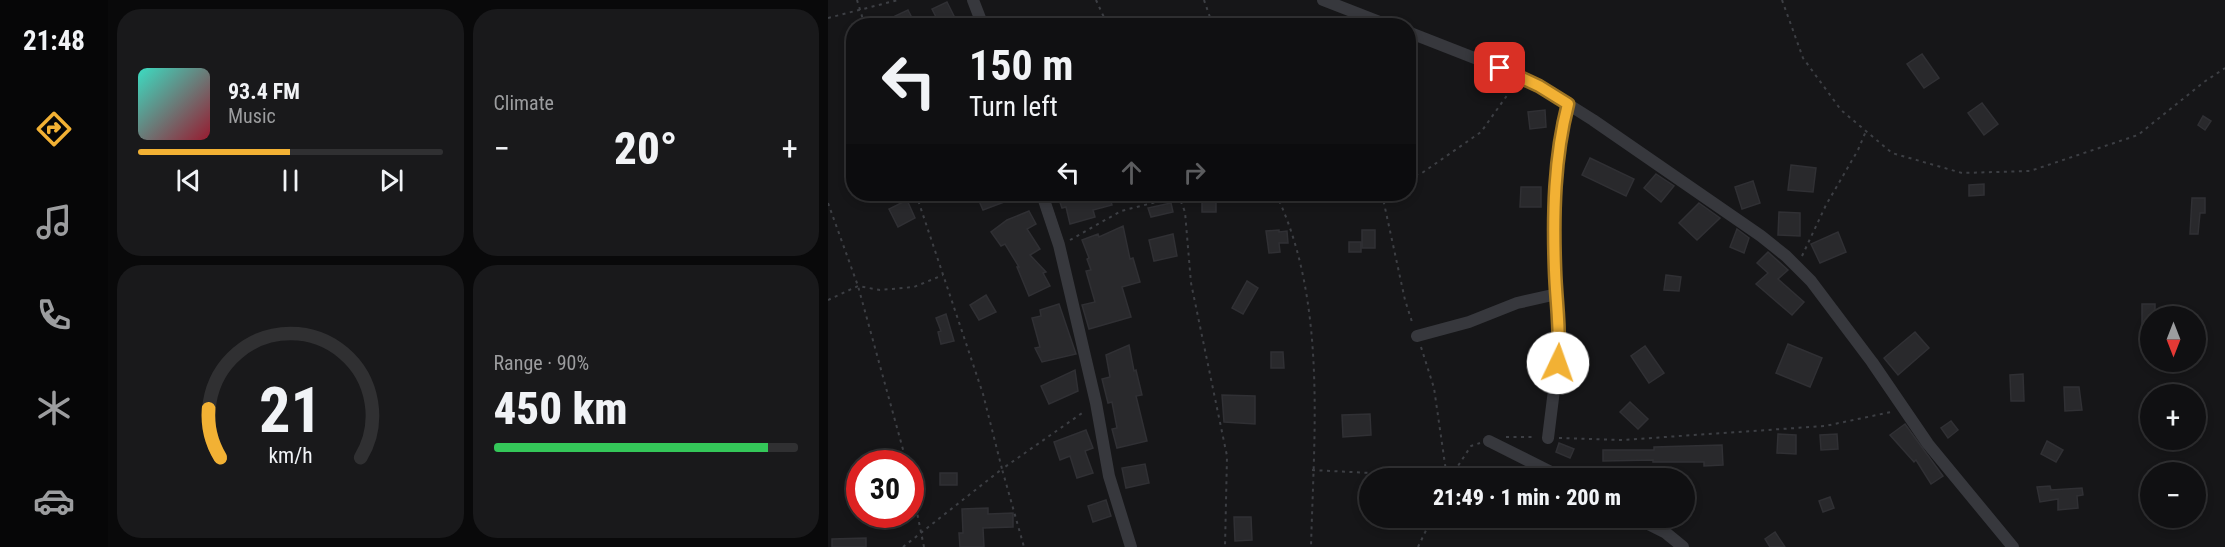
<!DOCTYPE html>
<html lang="en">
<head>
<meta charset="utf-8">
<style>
	:root { --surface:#101012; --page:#19191b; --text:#f1f3f6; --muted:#9c9d9f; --line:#303032; --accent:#f2b134 }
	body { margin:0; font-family:"Roboto Condensed",sans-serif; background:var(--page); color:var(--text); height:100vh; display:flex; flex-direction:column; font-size:22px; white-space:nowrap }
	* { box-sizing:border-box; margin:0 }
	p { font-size:20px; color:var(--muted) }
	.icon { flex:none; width:33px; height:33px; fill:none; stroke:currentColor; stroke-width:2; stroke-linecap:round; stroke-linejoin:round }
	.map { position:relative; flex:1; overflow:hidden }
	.sheet { display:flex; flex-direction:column; gap:9px; padding:9px; background:#09090a; width:720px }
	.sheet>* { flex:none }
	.banner { position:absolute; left:18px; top:18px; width:570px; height:183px; border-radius:24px; box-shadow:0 3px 9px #0003,0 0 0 2px var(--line); background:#101012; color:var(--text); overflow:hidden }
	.needle { width:39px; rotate:180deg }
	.fabs { position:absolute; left:1312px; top:306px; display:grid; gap:12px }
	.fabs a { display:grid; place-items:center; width:66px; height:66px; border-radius:50%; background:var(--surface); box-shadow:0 3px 9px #0003,0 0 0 2px var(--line); font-size:30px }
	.speed { position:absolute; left:18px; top:450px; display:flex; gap:12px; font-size:30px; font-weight:700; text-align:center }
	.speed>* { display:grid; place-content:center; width:78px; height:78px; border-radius:50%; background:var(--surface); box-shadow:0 3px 9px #0003,0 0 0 2px var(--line); line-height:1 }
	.speed .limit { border:9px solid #d22; background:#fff; color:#111 }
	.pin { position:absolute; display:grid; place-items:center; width:51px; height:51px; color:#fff; margin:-26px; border-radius:12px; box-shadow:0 3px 9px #0006 }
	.me { position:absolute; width:66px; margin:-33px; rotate:3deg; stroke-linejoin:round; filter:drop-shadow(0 0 4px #0008) }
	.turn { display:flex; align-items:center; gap:21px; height:126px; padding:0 24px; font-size:27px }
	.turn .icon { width:78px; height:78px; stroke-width:2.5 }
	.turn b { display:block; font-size:42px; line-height:51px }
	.lanes { display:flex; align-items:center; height:57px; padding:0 24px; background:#0003; justify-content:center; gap:30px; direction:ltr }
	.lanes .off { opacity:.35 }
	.big { font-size:45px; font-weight:800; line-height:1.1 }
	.sheet .widget { flex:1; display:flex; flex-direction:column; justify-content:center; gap:9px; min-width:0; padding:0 21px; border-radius:24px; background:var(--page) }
	.sheet .dial { align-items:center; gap:0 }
	.dial svg { height:156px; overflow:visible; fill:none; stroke:var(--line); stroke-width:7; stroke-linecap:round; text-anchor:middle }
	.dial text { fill:var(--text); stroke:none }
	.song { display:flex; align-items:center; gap:18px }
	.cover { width:72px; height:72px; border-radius:9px; background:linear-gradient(135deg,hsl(170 70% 55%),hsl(350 70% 35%)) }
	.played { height:6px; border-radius:3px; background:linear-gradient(90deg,var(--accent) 50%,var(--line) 50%) }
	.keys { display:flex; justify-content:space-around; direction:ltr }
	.heat { display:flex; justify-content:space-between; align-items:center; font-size:33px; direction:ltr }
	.charge { height:9px; border-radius:4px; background:linear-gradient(90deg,#34c759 90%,var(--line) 0) }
	.sheet .tiles { flex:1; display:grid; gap:9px; grid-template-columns:repeat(2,1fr) }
	.trip { position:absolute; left:531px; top:468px; width:336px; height:60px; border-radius:30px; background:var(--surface); box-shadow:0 3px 9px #0003,0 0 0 2px var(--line); font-weight:800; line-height:60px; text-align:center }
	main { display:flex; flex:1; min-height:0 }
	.dock { display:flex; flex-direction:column; width:108px; justify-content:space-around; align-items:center; background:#060607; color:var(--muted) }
	.dock .icon { width:42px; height:42px }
	.dock .selected { color:var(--accent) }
	.dock b { font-size:27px; color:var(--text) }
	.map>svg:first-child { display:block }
</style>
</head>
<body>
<main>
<nav class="dock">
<b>21:48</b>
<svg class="icon selected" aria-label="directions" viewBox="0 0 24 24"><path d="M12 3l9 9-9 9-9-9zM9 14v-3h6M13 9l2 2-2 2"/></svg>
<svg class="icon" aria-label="music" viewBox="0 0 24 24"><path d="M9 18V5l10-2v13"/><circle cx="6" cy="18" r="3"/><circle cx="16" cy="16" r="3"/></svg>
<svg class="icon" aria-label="phone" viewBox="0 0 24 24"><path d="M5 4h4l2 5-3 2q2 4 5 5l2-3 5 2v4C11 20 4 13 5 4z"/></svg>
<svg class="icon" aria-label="climate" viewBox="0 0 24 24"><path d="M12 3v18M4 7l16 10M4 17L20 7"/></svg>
<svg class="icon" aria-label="car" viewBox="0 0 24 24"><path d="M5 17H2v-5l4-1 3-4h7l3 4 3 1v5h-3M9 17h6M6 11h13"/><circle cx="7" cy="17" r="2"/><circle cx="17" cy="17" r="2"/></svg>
</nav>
<section class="sheet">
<div class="tiles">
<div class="widget">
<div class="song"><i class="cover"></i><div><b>93.4 FM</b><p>Music</p></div></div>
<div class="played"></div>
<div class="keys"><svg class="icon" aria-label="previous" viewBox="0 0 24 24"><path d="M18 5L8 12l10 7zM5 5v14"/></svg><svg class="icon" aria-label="pause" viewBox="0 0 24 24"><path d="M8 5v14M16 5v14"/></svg><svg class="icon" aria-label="next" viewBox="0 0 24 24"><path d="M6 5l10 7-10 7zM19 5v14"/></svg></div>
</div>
<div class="widget"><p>Climate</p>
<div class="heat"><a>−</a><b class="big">20°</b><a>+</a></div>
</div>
<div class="widget dial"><svg viewBox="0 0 100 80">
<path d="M14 69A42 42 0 1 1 86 69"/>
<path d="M14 69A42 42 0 0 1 8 44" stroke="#f2b134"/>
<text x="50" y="56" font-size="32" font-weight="700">21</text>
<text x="50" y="72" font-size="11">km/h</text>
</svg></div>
<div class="widget"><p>Range · 90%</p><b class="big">450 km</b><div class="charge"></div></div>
</div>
</section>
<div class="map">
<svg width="1397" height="547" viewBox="0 0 1397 547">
	<rect width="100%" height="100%" fill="#161618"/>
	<g fill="#29292c" stroke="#303034" stroke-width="1.5">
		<polygon points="119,2 131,26 120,26 116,17 110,21 104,9"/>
		<polygon points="80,10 84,18 71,24 67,16"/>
		<polygon points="1094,54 1111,78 1096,88 1079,64"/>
		<polygon points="1154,103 1170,124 1156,135 1140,113"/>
		<polygon points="717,110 718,127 702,129 700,112"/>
		<polygon points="1375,116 1383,121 1377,130 1370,125"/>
		<polygon points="762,158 806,179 798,196 754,175"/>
		<polygon points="963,165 988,168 985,192 960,190"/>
		<polygon points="828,174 846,186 833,202 816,188"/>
		<polygon points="925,181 932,203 914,209 907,187"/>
		<polygon points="1156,184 1156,195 1141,196 1141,185"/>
		<polygon points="693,187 713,187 713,207 692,207"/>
		<polygon points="148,194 188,194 176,202 155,210"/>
		<polygon points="229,194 281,194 284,205 265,210 267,217 242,224 238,207 234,208"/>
		<polygon points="1364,198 1377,198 1377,213 1372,213 1370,234 1362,234"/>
		<polygon points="79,200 87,218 70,227 61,209"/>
		<rect x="374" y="200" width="14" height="12"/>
		<polygon points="343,203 345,212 323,217 320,208"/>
		<polygon points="871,203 892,218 869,240 851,223"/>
		<polygon points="201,211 208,224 199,229 212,249 202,255 218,272 215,273 222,286 201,296 189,267 191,267 177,244 173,246 163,232 179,220"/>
		<polygon points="951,212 972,213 972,236 950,235"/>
		<polygon points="295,226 302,259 305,258 312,282 294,287 303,317 261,329 254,305 267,302 258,271 263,270 259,259 261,258 254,240 270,234 271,237"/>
		<polygon points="909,229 921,238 916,253 902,247"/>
		<polygon points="451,230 451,232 459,231 460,243 451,243 452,252 441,253 438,231"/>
		<rect x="534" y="230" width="13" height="18"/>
		<polygon points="1010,232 1018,252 992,263 983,244"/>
		<polygon points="345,234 349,256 326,261 321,240"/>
		<rect x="521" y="242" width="12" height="10"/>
		<polygon points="940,252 960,270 950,279 976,302 964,315 928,284 940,273 929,263"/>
		<polygon points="838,275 853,277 851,291 836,290"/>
		<polygon points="419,281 430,288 415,314 404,308"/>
		<polygon points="158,295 168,312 151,320 142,305"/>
		<polygon points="231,304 248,354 214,362 207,348 212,347 204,318 213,316 212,310"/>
		<polygon points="1314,304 1327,304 1327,316 1323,316 1323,332 1314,331"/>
		<polygon points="118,314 126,341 113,344 110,332 113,331 108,318"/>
		<polygon points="1087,332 1101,348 1070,375 1056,358"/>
		<polygon points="960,344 994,358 982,387 948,373"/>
		<polygon points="301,345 306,371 308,370 314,395 308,396 319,441 289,448 284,429 289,428 284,402 280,403 274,379 282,377 278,355"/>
		<polygon points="817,346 836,373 821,383 803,356"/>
		<polygon points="443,352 455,352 456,368 443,368"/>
		<polygon points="247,370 250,391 221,404 213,386"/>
		<polygon points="1195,374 1196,401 1183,401 1182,375"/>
		<polygon points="1236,387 1251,387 1254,410 1237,411"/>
		<polygon points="394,395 427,396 427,424 396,422"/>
		<polygon points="802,402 820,419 810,429 792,412"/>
		<polygon points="542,414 543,435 515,437 514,415"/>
		<polygon points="1123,421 1130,430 1120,438 1113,428"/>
		<polygon points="1077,424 1115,476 1103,484 1088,460 1086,462 1062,435"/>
		<polygon points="258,430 265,448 257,451 265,473 249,478 242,456 232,460 226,442"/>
		<polygon points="950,434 968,435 968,454 949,453"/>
		<polygon points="1009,434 1010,449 993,450 992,435"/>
		<polygon points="1219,441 1235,450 1228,462 1213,454"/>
		<polygon points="731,443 746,449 742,458 728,452"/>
		<polygon points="894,445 895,465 876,466 876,462 825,462 825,460 775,461 775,450 826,450 826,447"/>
		<polygon points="317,464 321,483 298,488 294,468"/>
		<rect x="112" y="473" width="17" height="12"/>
		<polygon points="1222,486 1223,490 1254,488 1255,495 1249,496 1250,508 1230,510 1230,499 1212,502 1209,487"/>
		<polygon points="1002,497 1006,508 995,512 991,501"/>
		<polygon points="278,500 283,516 265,522 260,506"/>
		<polygon points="160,508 160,514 185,513 185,527 155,528 156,547 132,547 131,533 135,533 134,509"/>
		<polygon points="406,517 423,517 424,540 407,541"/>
		<polygon points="947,532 957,547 942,547 937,539"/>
		<polygon points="38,538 38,547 4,547 4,539"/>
	</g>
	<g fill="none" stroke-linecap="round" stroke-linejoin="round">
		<g stroke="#3d3f44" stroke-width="2" stroke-dasharray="3 4.5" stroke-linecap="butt">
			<polyline points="29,0 37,26"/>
			<polyline points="268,0 280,26"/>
			<polyline points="376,0 385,26"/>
			<polyline points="954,0 975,58 1013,110 1064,153 1134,173 1202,171 1310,135 1376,82 1397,68"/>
			<polyline points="0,18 70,0"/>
			<polyline points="580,177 594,173 653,132 685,87"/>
			<polyline points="88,194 155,394 174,469 257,411"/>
			<polyline points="350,194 357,212 363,283 399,456 397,547"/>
			<path d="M410 194C450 200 492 207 531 194"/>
			<path d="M448 194C499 300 486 432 483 547"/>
			<polyline points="554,194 577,300 585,325"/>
			<polyline points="0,203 30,286 79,464"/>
			<polyline points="242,240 293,211 360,194"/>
			<polyline points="974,256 998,205 1030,150 1038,131"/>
			<polyline points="0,300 30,286 52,290 86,287 115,275"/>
			<polyline points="593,347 606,388 619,478"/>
			<polyline points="678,437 708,437"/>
			<polyline points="731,438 794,440 997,426 1063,412"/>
			<polyline points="484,470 601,476 609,478"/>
			<polyline points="82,478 96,547"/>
			<polyline points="622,478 643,446 652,443"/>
			<polyline points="75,547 174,469 196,547"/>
			<polyline points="590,547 604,518"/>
		</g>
		<g stroke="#37383d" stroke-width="12">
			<polyline points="145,0 155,26"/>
			<polyline points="495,0 562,26"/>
			<polyline points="580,32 672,68 711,86 765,120 933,236 958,256 983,281 1044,362 1100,444 1185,547"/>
			<polyline points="214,194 231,245 268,403 281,476 303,547"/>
			<polyline points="589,336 641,322 689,303 729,294"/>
			<polyline points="720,438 732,342 727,268 727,195 733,132 740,104"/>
			<polyline points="661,441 735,478"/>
			<polyline points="808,518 838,533 855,547"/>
		</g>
	</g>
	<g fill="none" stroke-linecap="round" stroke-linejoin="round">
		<g stroke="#9d7322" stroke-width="15">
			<path id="route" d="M672 68 711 86 740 104C726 158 725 215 727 270 728 302 733 332 730 363"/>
		</g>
		<use href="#route" stroke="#f2b134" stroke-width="10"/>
	</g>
</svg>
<div class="fabs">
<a><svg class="needle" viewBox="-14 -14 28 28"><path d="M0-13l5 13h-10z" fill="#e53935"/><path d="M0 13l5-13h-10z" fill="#9c9d9f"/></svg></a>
<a>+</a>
<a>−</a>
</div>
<div class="speed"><div class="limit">30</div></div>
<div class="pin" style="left:672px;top:68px;background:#d93025"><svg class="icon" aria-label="arrive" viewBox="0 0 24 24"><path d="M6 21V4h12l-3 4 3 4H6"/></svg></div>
<svg class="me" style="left:730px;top:363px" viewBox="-20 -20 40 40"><circle r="19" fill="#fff"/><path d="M0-13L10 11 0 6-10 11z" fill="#f2b134"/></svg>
<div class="trip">21:49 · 1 min · 200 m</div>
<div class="banner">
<div class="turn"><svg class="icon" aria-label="left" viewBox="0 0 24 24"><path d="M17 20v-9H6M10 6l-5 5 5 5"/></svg><div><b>150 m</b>Turn left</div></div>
<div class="lanes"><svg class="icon" aria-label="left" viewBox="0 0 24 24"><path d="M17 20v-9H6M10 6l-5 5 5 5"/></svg><svg class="icon off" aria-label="ahead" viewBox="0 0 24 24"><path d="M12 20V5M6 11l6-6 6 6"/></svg><svg class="icon off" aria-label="right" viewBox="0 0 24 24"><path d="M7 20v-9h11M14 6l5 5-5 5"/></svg></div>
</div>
</div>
</main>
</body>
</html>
